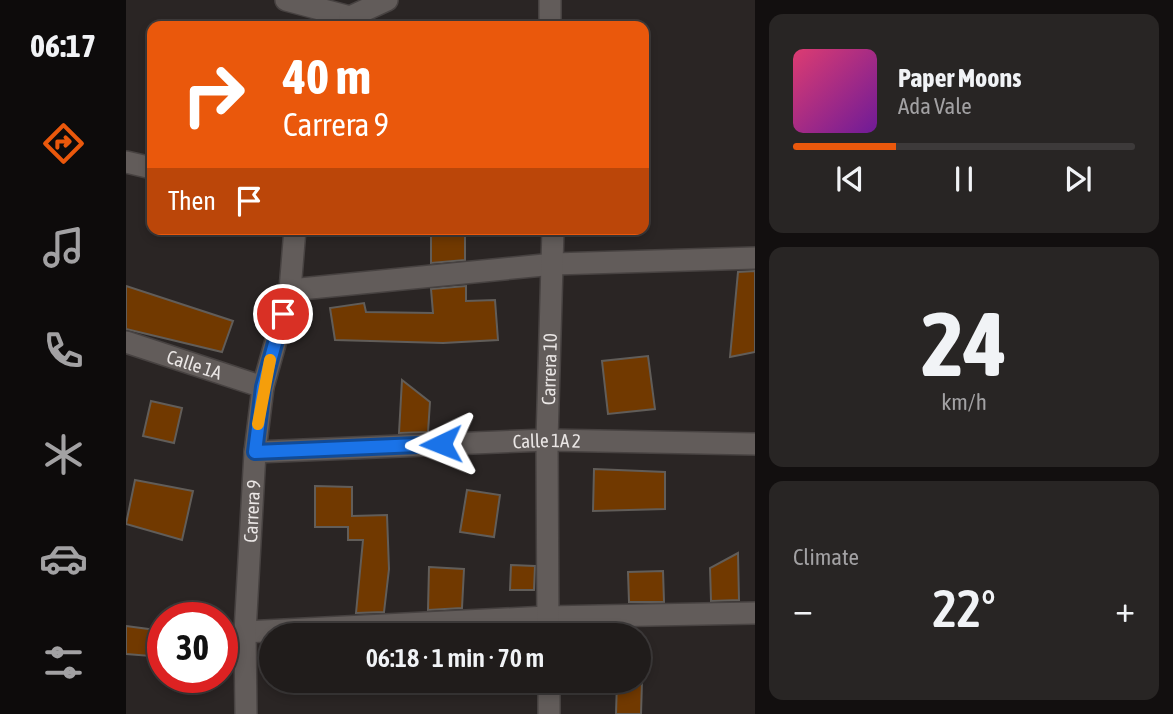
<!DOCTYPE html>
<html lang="en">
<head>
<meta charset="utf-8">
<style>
	:root { --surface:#201c1b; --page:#282524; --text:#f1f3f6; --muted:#a2a1a3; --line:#3d3a3a; --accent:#ea580c }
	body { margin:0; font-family:"Asap Condensed",sans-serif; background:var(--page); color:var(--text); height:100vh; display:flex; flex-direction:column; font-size:26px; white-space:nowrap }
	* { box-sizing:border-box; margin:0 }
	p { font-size:23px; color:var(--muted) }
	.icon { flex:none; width:38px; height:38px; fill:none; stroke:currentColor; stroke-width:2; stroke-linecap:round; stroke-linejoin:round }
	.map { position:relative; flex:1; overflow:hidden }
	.details { display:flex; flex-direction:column; gap:14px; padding:14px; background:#120f0f; width:418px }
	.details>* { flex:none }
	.hud { position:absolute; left:21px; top:21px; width:502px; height:214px; border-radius:14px; box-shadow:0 4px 10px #0003,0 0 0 2px var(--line); background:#ea580c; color:#fff; overflow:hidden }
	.speed { position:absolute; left:21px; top:602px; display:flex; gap:14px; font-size:35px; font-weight:700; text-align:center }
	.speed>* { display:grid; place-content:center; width:91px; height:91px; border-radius:50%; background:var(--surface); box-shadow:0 4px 10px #0003,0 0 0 2px var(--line); line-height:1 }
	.speed .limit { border:10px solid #d22; background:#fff; color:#111 }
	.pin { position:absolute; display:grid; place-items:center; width:60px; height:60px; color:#fff; margin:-30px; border:4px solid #fff; border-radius:50%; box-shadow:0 2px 7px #0007 }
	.me { position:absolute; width:77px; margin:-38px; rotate:268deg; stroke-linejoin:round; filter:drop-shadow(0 0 5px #0008) }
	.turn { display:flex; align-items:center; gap:24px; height:147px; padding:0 21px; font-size:32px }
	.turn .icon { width:91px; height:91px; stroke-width:2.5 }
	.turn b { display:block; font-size:49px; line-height:60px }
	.then { display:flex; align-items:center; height:66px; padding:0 21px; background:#0003; gap:14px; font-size:26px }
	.big { font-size:52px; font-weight:600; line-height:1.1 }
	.details .card { flex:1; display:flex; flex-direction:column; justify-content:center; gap:10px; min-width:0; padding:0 24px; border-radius:14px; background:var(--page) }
	.details .dial { align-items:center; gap:0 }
	.dial b { font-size:91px; line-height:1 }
	.song { display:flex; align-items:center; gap:21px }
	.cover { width:84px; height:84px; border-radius:10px; background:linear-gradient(135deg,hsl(340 70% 55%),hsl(280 70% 35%)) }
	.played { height:7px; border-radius:4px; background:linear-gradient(90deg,var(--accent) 30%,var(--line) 30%) }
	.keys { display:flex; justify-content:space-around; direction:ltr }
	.heat { display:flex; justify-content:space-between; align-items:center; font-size:38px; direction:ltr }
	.trip { position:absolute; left:133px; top:623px; width:392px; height:70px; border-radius:35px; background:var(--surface); box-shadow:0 4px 10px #0003,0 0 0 2px var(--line); font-weight:600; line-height:70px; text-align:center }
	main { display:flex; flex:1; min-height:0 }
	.tab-bar { display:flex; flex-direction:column; width:126px; justify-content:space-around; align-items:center; background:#0d0b0b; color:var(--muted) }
	.tab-bar .icon { width:49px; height:49px }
	.tab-bar .on { color:var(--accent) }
	.tab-bar b { font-size:32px; color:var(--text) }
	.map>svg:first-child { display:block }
</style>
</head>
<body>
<main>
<nav class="tab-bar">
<b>06:17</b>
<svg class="icon on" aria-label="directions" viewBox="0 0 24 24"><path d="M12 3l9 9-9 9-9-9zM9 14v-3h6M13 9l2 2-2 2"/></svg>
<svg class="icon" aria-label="music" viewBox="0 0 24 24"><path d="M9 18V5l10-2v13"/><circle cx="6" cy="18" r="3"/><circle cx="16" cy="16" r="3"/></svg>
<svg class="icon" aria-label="phone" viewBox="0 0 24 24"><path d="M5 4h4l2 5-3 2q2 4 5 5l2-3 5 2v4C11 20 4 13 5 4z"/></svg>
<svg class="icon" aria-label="climate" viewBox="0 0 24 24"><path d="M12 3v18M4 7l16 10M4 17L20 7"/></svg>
<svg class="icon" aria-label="car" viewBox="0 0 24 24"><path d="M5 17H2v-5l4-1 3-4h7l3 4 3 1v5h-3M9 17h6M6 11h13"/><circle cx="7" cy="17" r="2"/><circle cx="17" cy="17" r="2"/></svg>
<svg class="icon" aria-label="filters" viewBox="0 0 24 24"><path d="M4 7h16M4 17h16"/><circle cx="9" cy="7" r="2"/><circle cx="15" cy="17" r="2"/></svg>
</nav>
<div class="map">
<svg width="629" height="714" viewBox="0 0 629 714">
	<rect width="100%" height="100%" fill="#2a2524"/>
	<g fill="#713900" stroke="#615d59" stroke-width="2">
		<polygon points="339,230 339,260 305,263 305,231"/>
		<polygon points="629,271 629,352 604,357 612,272"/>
		<polygon points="0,286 107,321 96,352 0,329"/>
		<polygon points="340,286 340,301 369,300 372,340 317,343 209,340 204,308 238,303 240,312 307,313 305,289"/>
		<polygon points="522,356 529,409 482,414 476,361"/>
		<polygon points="276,380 304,402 302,432 273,433"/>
		<polygon points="25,401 56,408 48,443 17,436"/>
		<polygon points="468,469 539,472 539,509 467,511"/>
		<polygon points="9,480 67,491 56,540 0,524"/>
		<polygon points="189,486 226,487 226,516 261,515 263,569 258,612 230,613 237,540 222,540 222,527 189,527"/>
		<polygon points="341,490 374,495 368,537 334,532"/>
		<polygon points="612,553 613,600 585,601 584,568"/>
		<polygon points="385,565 409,566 408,590 384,590"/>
		<polygon points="303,567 338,569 336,608 302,610"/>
		<polygon points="537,571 538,602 503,602 502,572"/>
		<polygon points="0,626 30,630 37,641 37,657 0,654"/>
		<polygon points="491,681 516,681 515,714 490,714"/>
	</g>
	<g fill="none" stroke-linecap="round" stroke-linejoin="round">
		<g stroke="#474241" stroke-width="24">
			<g id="street">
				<polyline points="160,0 224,17"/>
				<polyline points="424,0 424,26"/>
				<polyline points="224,17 261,0"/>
				<polyline points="0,162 26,168"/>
				<polyline points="164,290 428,264 629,258"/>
				<path id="s1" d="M0 342 137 387"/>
				<path id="s2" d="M129 452 421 440 629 444"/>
				<polyline points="119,632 421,617 629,613"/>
				<path id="s3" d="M422 635 421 440 427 229"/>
				<polyline points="423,681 423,714"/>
				<path id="s4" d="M120 714 119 632 129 452 137 387 164 290 169 229"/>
			</g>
		</g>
		<use href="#street" stroke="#625c5a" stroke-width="21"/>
	</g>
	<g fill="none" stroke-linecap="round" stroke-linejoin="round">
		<g stroke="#114b97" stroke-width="18">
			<polyline id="route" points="157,314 137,387 129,452 315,444"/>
		</g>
		<use href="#route" stroke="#1a73e8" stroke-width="12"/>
		<polyline stroke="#f59e0b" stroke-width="12" points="132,424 144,360"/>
	</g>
	<g text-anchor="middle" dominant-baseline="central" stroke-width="7" stroke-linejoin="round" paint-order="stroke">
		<g font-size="19" fill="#eae6e5" stroke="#211c1a">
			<text stroke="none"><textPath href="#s1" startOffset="72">Calle 1A</textPath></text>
			<text stroke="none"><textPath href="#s3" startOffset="266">Carrera 10</textPath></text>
			<text stroke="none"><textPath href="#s2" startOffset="292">Calle 1A 2</textPath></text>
			<text stroke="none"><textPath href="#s4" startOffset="203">Carrera 9</textPath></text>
		</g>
	</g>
</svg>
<div class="speed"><div class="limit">30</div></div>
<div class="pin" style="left:157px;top:314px;background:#d93025"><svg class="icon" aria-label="arrive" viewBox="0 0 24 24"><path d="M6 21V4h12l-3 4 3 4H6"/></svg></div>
<svg class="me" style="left:315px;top:444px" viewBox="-20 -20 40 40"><path d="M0-17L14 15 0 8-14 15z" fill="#1a73e8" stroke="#fff" stroke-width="4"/></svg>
<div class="trip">06:18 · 1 min · 70 m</div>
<div class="hud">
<div class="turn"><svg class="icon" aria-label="right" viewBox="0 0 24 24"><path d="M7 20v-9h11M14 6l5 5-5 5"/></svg><div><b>40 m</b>Carrera 9</div></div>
<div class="then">Then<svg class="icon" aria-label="arrive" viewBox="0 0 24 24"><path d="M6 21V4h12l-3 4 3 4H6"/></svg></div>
</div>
</div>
<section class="details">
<div class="card">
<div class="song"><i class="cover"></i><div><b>Paper Moons</b><p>Ada Vale</p></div></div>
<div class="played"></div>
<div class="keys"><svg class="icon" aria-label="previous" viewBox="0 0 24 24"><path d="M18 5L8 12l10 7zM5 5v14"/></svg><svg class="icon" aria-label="pause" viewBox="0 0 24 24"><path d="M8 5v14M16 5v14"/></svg><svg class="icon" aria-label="next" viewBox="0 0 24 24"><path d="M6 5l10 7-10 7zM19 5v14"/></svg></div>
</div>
<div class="card dial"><b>24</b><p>km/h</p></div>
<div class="card"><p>Climate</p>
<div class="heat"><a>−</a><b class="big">22°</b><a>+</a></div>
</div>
</section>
</main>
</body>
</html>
